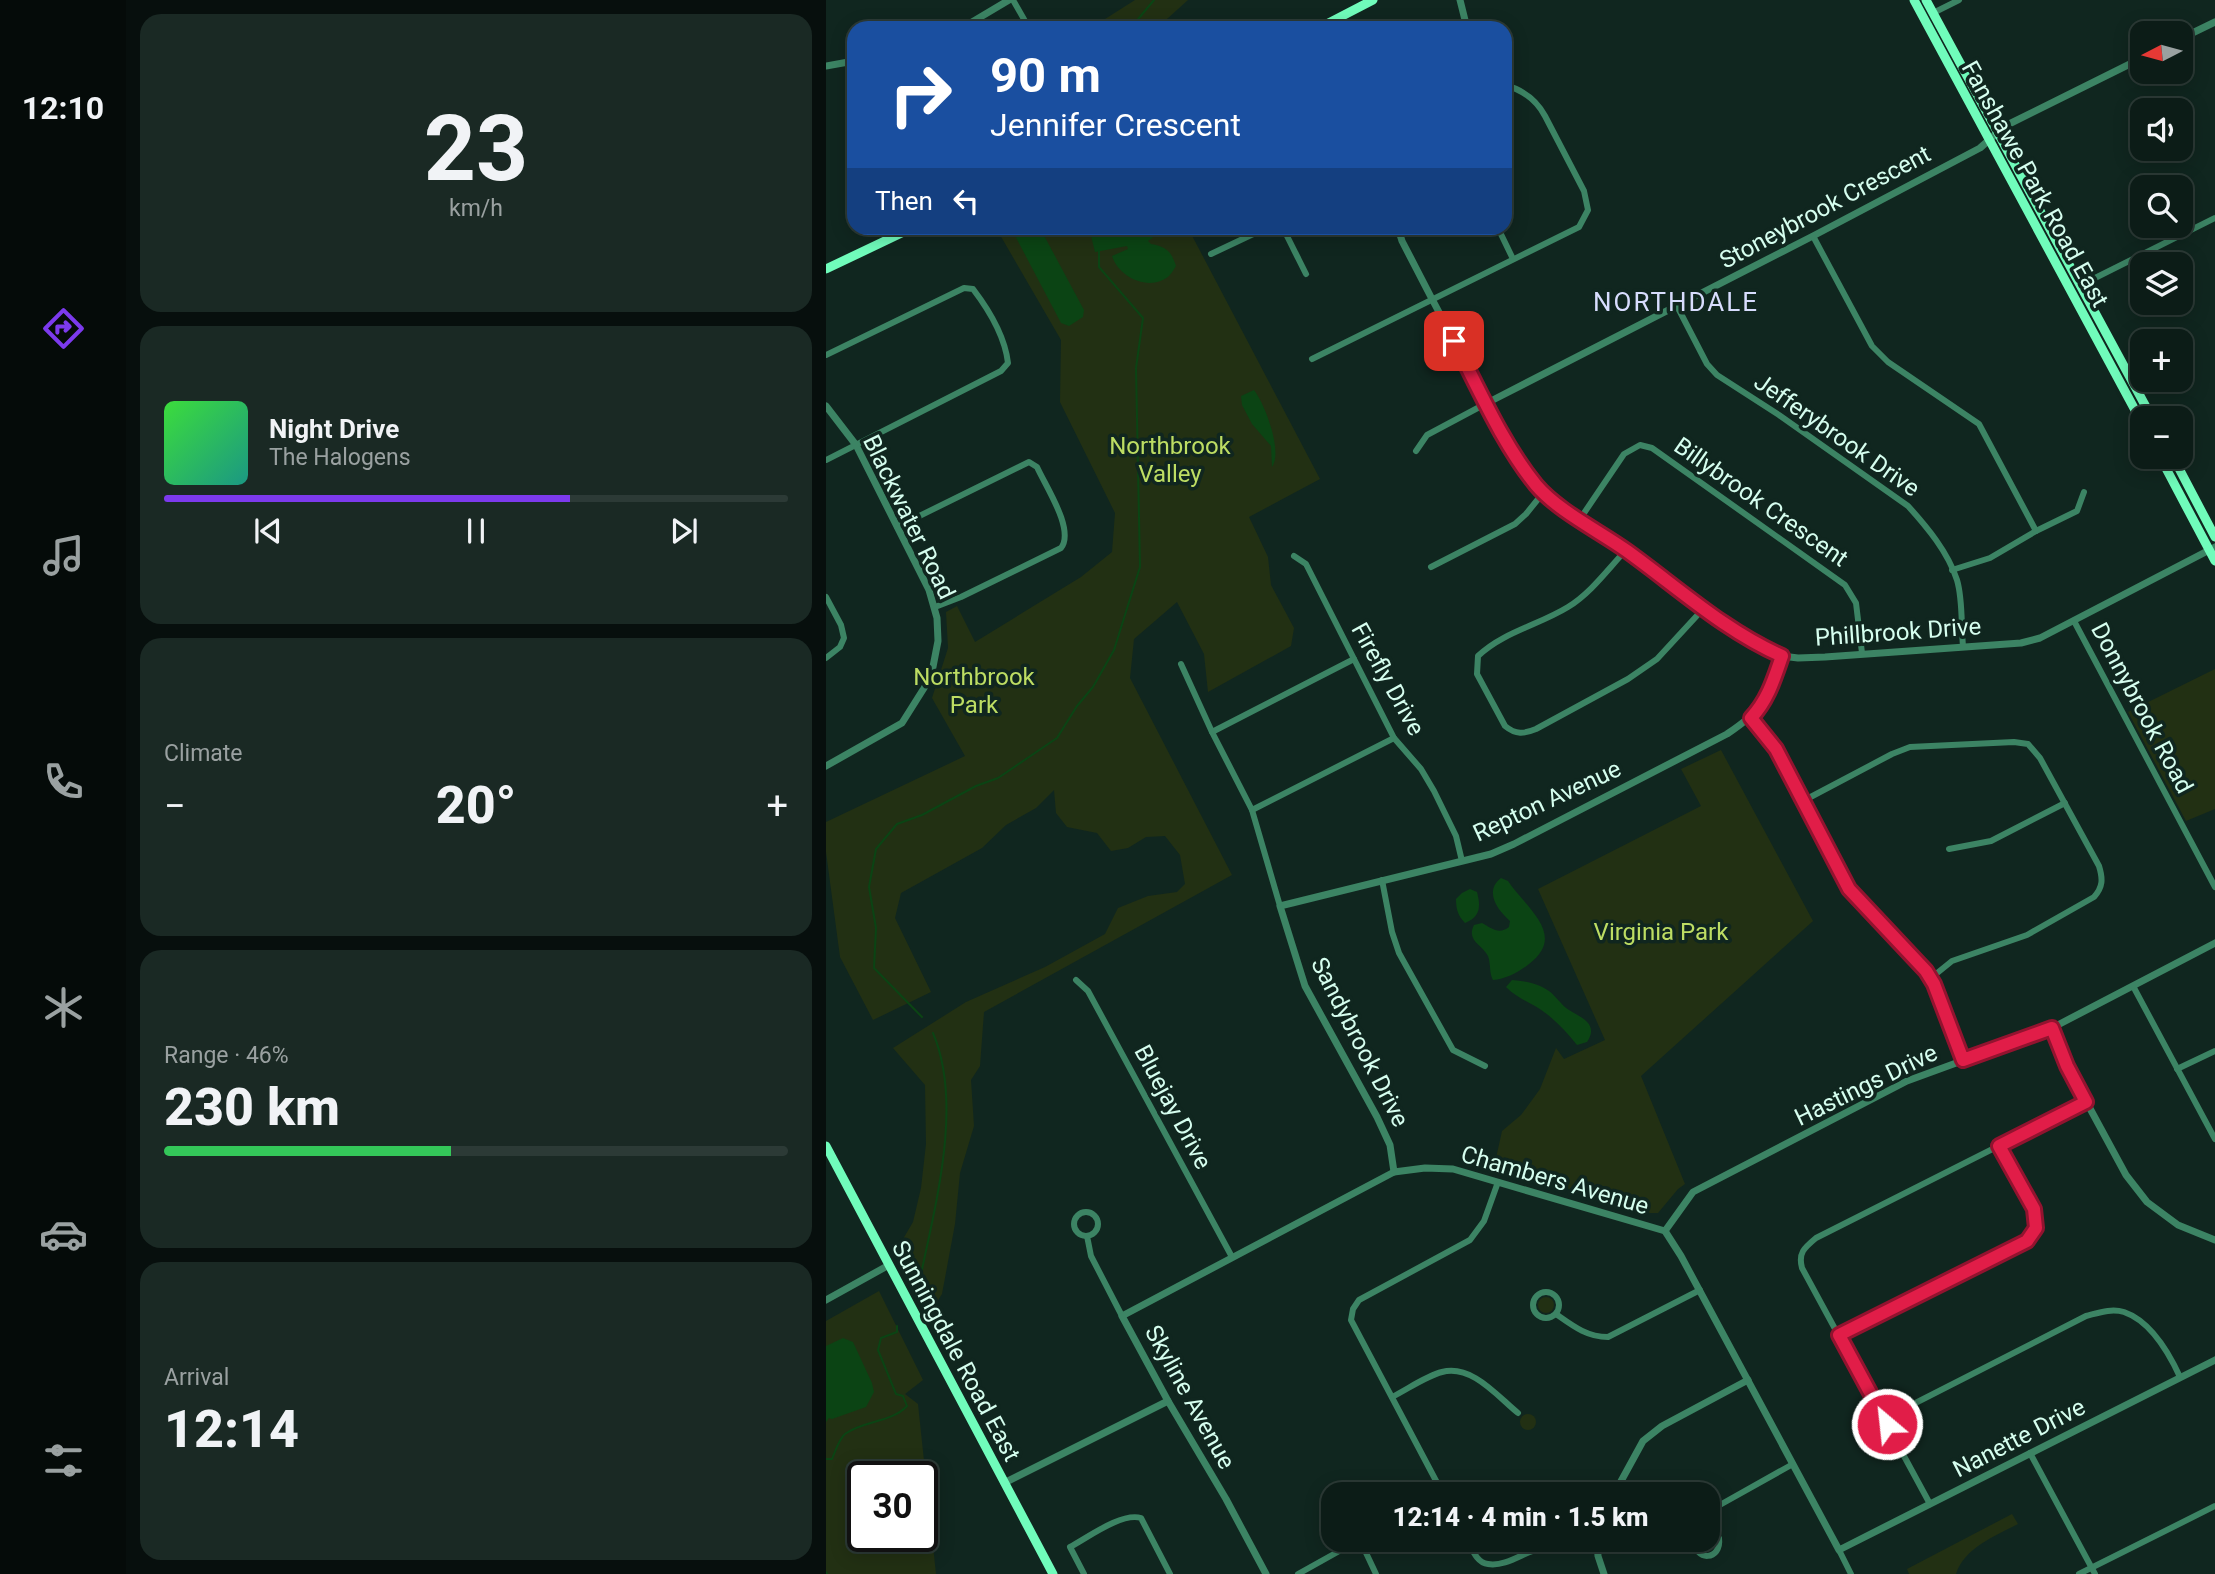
<!DOCTYPE html>
<html lang="en">
<head>
<meta charset="utf-8">
<style>
	:root { --surface:#0c1c17; --page:#1a2924; --text:#f1f3f6; --muted:#9aa1a1; --line:#2c3a36; --accent:#7c3aed }
	body { margin:0; font-family:Roboto,sans-serif; background:var(--page); color:var(--text); height:100vh; display:flex; flex-direction:column; font-size:26px; white-space:nowrap }
	* { box-sizing:border-box; margin:0 }
	p { font-size:23px; color:var(--muted) }
	.icon { flex:none; width:38px; height:38px; fill:none; stroke:currentColor; stroke-width:2; stroke-linecap:round; stroke-linejoin:round }
	.map { position:relative; flex:1; overflow:hidden }
	.panel { display:flex; flex-direction:column; gap:14px; padding:14px; background:#070f0d; width:700px }
	.panel>* { flex:none }
	.top-card { position:absolute; left:21px; top:21px; width:665px; height:214px; border-radius:21px; box-shadow:0 4px 18px #0003,0 0 0 2px var(--line); background:#1a4fa0; color:#fff; overflow:hidden }
	.needle { width:46px; rotate:264deg }
	.tools { position:absolute; left:1304px; top:21px; display:grid; gap:14px }
	.tools a { display:grid; place-items:center; width:63px; height:63px; border-radius:14px; background:var(--surface); box-shadow:0 4px 18px #0003,0 0 0 2px var(--line); font-size:35px }
	.speed { position:absolute; left:21px; top:1461px; display:flex; gap:14px; font-size:35px; font-weight:700; text-align:center }
	.speed>* { display:grid; place-content:center; width:91px; height:91px; border-radius:50%; background:var(--surface); box-shadow:0 4px 18px #0003,0 0 0 2px var(--line); line-height:1 }
	.speed .limit { border:4px solid #111; border-radius:10px; background:#fff; color:#111 }
	.pin { position:absolute; display:grid; place-items:center; width:60px; height:60px; color:#fff; margin:-30px; border-radius:14px; box-shadow:0 4px 10px #0006 }
	.me { position:absolute; width:77px; margin:-38px; rotate:332deg; stroke-linejoin:round; filter:drop-shadow(0 0 5px #0008) }
	.turn { display:flex; align-items:center; gap:24px; height:147px; padding:0 28px; font-size:32px }
	.turn .icon { width:91px; height:91px; stroke-width:2.5 }
	.turn b { display:block; font-size:49px; line-height:60px }
	.then { display:flex; align-items:center; height:66px; padding:0 28px; background:#0003; gap:14px; font-size:26px }
	.big { font-size:52px; font-weight:800; line-height:1.1 }
	.panel .widget { flex:1; display:flex; flex-direction:column; justify-content:center; gap:10px; min-width:0; padding:0 24px; border-radius:21px; background:var(--page) }
	.panel .dial { align-items:center; gap:0 }
	.dial b { font-size:91px; line-height:1 }
	.song { display:flex; align-items:center; gap:21px }
	.cover { width:84px; height:84px; border-radius:10px; background:linear-gradient(135deg,hsl(120 70% 55%),hsl(170 70% 35%)) }
	.played { height:7px; border-radius:4px; background:linear-gradient(90deg,var(--accent) 65%,var(--line) 65%) }
	.keys { display:flex; justify-content:space-around; direction:ltr }
	.heat { display:flex; justify-content:space-between; align-items:center; font-size:38px; direction:ltr }
	.charge { height:10px; border-radius:5px; background:linear-gradient(90deg,#34c759 46%,var(--line) 0) }
	.trip { position:absolute; left:495px; top:1482px; width:399px; height:70px; border-radius:21px; background:var(--surface); box-shadow:0 4px 18px #0003,0 0 0 2px var(--line); font-weight:800; line-height:70px; text-align:center }
	main { display:flex; flex:1; min-height:0 }
	.tab-bar { display:flex; flex-direction:column; width:126px; justify-content:space-around; align-items:center; background:#050b09; color:var(--muted) }
	.tab-bar .icon { width:49px; height:49px }
	.tab-bar .on { color:var(--accent) }
	.tab-bar b { font-size:32px; color:var(--text) }
	.map>svg:first-child { display:block }
</style>
</head>
<body>
<main>
<nav class="tab-bar">
<b>12:10</b>
<svg class="icon on" aria-label="directions" viewBox="0 0 24 24"><path d="M12 3l9 9-9 9-9-9zM9 14v-3h6M13 9l2 2-2 2"/></svg>
<svg class="icon" aria-label="music" viewBox="0 0 24 24"><path d="M9 18V5l10-2v13"/><circle cx="6" cy="18" r="3"/><circle cx="16" cy="16" r="3"/></svg>
<svg class="icon" aria-label="phone" viewBox="0 0 24 24"><path d="M5 4h4l2 5-3 2q2 4 5 5l2-3 5 2v4C11 20 4 13 5 4z"/></svg>
<svg class="icon" aria-label="climate" viewBox="0 0 24 24"><path d="M12 3v18M4 7l16 10M4 17L20 7"/></svg>
<svg class="icon" aria-label="car" viewBox="0 0 24 24"><path d="M5 17H2v-5l4-1 3-4h7l3 4 3 1v5h-3M9 17h6M6 11h13"/><circle cx="7" cy="17" r="2"/><circle cx="17" cy="17" r="2"/></svg>
<svg class="icon" aria-label="filters" viewBox="0 0 24 24"><path d="M4 7h16M4 17h16"/><circle cx="9" cy="7" r="2"/><circle cx="15" cy="17" r="2"/></svg>
</nav>
<section class="panel">
<div class="widget dial"><b>23</b><p>km/h</p></div>
<div class="widget">
<div class="song"><i class="cover"></i><div><b>Night Drive</b><p>The Halogens</p></div></div>
<div class="played"></div>
<div class="keys"><svg class="icon" aria-label="previous" viewBox="0 0 24 24"><path d="M18 5L8 12l10 7zM5 5v14"/></svg><svg class="icon" aria-label="pause" viewBox="0 0 24 24"><path d="M8 5v14M16 5v14"/></svg><svg class="icon" aria-label="next" viewBox="0 0 24 24"><path d="M6 5l10 7-10 7zM19 5v14"/></svg></div>
</div>
<div class="widget"><p>Climate</p>
<div class="heat"><a>−</a><b class="big">20°</b><a>+</a></div>
</div>
<div class="widget"><p>Range · 46%</p><b class="big">230 km</b><div class="charge"></div></div>
<div class="widget"><p>Arrival</p><b class="big">12:14</b></div>
</section>
<div class="map">
<svg width="1389" height="1574" viewBox="0 0 1389 1574">
	<rect width="100%" height="100%" fill="#10261f"/>
	<g fill="#223013" fill-rule="evenodd">
		<polygon points="309,0 362,0 331,28 265,28"/>
		<polygon points="170,228 362,228 494,479 423,517 442,557 445,585 468,628 465,646 382,692 378,654 351,602 308,639 304,678 406,875 158,1012 154,1066 145,1080 148,1126 134,1173 129,1224 116,1294 109,1305 84,1278 70,1251 87,1222 95,1188 100,1144 99,1085 67,1048 140,1002 219,967 279,934 292,908 322,896 351,892 359,884 354,855 339,836 320,837 302,848 285,851 271,833 241,827 230,813 228,790 210,808 180,825 156,848 75,893 69,918 105,992 47,1020 14,957 0,852 0,822 139,756 106,698 122,648 120,612 131,606 149,642 255,577 286,552 289,513 234,402 235,340"/>
		<polygon points="1389,669 1389,809 1360,821 1302,712"/>
		<polygon points="895,750 987,921 815,1076 859,1184 852,1189 832,1213 824,1213 668,1167 676,1131 695,1115 714,1089 730,1048 738,1059 779,1040 712,889 875,806 855,769"/>
		<path d="M53 1291 97 1380 79 1394 92 1404 110 1574H0V1321ZM37 1477H96V1536H37Z"/>
		<circle cx="720" cy="1305" r="8"/>
		<circle cx="702" cy="1422" r="8"/>
		<path d="M1186 1514 1192 1524C1169 1536 1138 1548 1130 1574H1083L1081 1569Z"/>
	</g>
	<g fill="#0b4414">
		<polygon points="185,228 214,228 258,310 257,317 243,326 235,323"/>
		<path d="M263 228H330L332 229 330 235 322 241 325 244C341 247 345 251 350 266 348 269 346 273 343 276 324 292 293 278 286 256L302 249 301 246 269 252Z"/>
		<path d="M428 390C439 404 457 452 446 467L445 446 426 424 416 405 415 396Z"/>
		<path d="M675 878 682 881C699 907 742 935 703 964 693 972 680 979 667 980 663 973 665 964 662 956 656 944 640 941 648 925L656 923C665 928 673 935 683 927L684 921C671 910 658 891 675 878Z"/>
		<path d="M644 889 651 892C655 907 654 917 639 923 632 916 630 909 630 899L636 893Z"/>
		<path d="M686 980C698 981 712 983 723 991 730 996 735 1005 743 1010 756 1018 773 1024 761 1042L751 1045C739 1030 726 1016 709 1006 698 1000 689 996 680 987Z"/>
		<polygon points="17,1338 27,1342 46,1383 48,1392 40,1407 6,1419 3,1418 0,1422 0,1346"/>
	</g>
	<g fill="none" stroke-linecap="round" stroke-linejoin="round">
		<g stroke="#0b4414" stroke-width="2">
			<polyline points="307,28 308,24 328,0"/>
			<polyline points="96,1017 48,968 50,928 43,887 50,849 71,824 96,815 150,786 172,778 231,738 251,706 267,687 288,650 314,567 310,368 317,318 273,267 273,251"/>
			<path d="M93 1284C108 1209 138 1106 107 1033"/>
			<path d="M0 1459H6C9 1452 13 1439 19 1434 38 1420 65 1423 81 1406L77 1396 70 1394 52 1350 55 1338 71 1332V1326"/>
			<polyline points="0,1572 1,1574"/>
		</g>
		<g stroke="#3c8464" stroke-width="6">
			<polyline points="187,0 203,28"/>
			<polyline points="1107,13 1133,0"/>
			<polyline points="457,228 480,274"/>
			<polyline points="672,228 687,259"/>
			<polyline points="987,236 1046,346 1062,362 1153,424 1210,531"/>
			<polyline points="385,254 440,228"/>
			<polyline points="1255,285 1389,218"/>
			<path d="M851 306 881 364 891 375 953 415 1082 506C1101 527 1122 552 1131 580 1137 600 1135 626 1137 646"/>
			<path d="M0 355 138 288 147 289C163 310 179 337 182 363L175 371 0 460"/>
			<path d="M486 359 753 227 762 210 758 191 719 116C710 99 697 90 679 85"/>
			<polyline points="590,451 601,435 661,403"/>
			<polyline points="754,519 798,454 814,445 826,448 1019,585 1030,603 1036,653"/>
			<path d="M71 527 203 462 211 467C220 487 249 530 235 548L135 597 109 607"/>
			<path d="M800 550C782 569 765 593 742 607 713 625 677 632 652 656L651 674 679 726C690 735 698 734 710 729L802 679 831 659 878 608"/>
			<polyline points="468,556 480,564 568,738 595,769 608,791 630,836 636,861"/>
			<polyline points="605,567 689,524 700,514 717,493"/>
			<polyline points="1126,570 1164,558 1210,531 1251,511 1258,492"/>
			<polyline points="0,597 15,625 18,638 14,647 0,658"/>
			<polyline points="1248,621 1389,887"/>
			<polyline points="355,664 386,732 426,810 454,906"/>
			<polyline points="386,732 528,659"/>
			<path d="M977 801 1066 754 1084 747 1188 742 1202 744 1214 758 1273 866C1277 879 1277 887 1268 897L1201 935 1126 961 1105 978"/>
			<polyline points="426,810 568,738"/>
			<polyline points="1123,849 1165,841 1239,803"/>
			<polyline points="556,880 566,932 573,953 627,1050 659,1066"/>
			<polyline points="250,980 262,991 406,1257"/>
			<polyline points="1307,986 1389,1139"/>
			<polyline points="1351,1069 1389,1051"/>
			<circle cx="260" cy="1224" r="12"/>
			<polyline points="261,1236 265,1256 296,1316"/>
			<circle cx="720" cy="1305" r="13"/>
			<path d="M730 1314C747 1326 761 1337 782 1337L874 1290"/>
			<polyline points="1013,1335 1201,1241 1210,1228 1208,1210 1173,1146"/>
			<path d="M566 1397C582 1389 600 1376 616 1372 646 1364 672 1397 692 1413"/>
			<path d="M1058 1419 1260 1316C1272 1313 1285 1308 1298 1312 1324 1321 1343 1353 1354 1377"/>
			<polyline points="1204,1453 1269,1574"/>
			<polyline points="617,1494 525,1320 527,1309 533,1300 644,1240 658,1221 672,1182"/>
			<path d="M1104 1504 976 1268C972 1253 978 1248 990 1238L1260 1102"/>
			<polyline points="883,1531 892,1506 967,1464"/>
			<polyline points="534,1540 550,1574"/>
			<path d="M641 1540C646 1549 651 1563 662 1564 680 1567 698 1552 715 1548 733 1545 753 1546 771 1545"/>
			<path d="M869 1540C868 1562 896 1561 893 1538L882 1531"/>
			<polyline points="1013,1550 1025,1574"/>
			<path d="M258 1574 244 1547C261 1538 296 1512 315 1518L344 1574"/>
			<polyline points="472,1574 533,1540"/>
			<polyline points="1253,1574 1389,1506"/>
		</g>
		<g stroke="#3c8464" stroke-width="7">
			<polyline points="634,0 641,28"/>
			<polyline points="136,28 183,0"/>
			<polyline points="1354,39 1389,22"/>
			<polyline points="0,66 28,61"/>
			<polyline points="572,228 576,241 606,299 694,465 717,493 932,645 956,656 972,658 999,657 1195,643 1214,638 1389,547"/>
			<polyline points="661,403 987,236 1154,148 1179,126 1316,58"/>
			<polyline points="0,406 30,445 103,590 111,618 112,641 105,677 76,723 0,766"/>
			<polyline points="925,718 950,749 1023,889 1099,971 1108,984 1137,1060"/>
			<polyline points="1226,1028 1241,1066 1300,1175 1321,1202 1352,1225 1389,1240"/>
			<path d="M568 1172 564 1145 551 1117 479 986 454 906 665 854 688 844 901 734C940 708 941 699 956 656"/>
			<polyline points="839,1231 867,1192 1081,1081 1226,1028 1389,943"/>
			<polyline points="0,1300 63,1265"/>
			<polyline points="178,1483 342,1401"/>
			<polyline points="788,1494 817,1441 836,1426 922,1380"/>
			<polyline points="771,1540 772,1556 778,1574"/>
			<polyline points="440,1574 400,1499 342,1401 296,1316 568,1172 599,1168 627,1169 839,1231 855,1256 1013,1550 1389,1360"/>
		</g>
		<g stroke="#70fcbb" stroke-width="9">
			<polyline points="1088,0 1316,423"/>
			<polyline points="1100,0 1326,418"/>
			<polyline points="493,28 547,0"/>
			<polyline points="0,269 86,228"/>
			<polyline points="1334,457 1389,561"/>
			<polyline points="1347,457 1389,537"/>
			<polyline points="0,1146 227,1574"/>
		</g>
	</g>
	<g fill="none" stroke-linecap="round" stroke-linejoin="round">
		<g stroke="#92132f" stroke-width="18">
			<path id="route" d="M628 341C653 389 676 443 710 485 732 511 773 531 801 551 851 587 899 631 956 656 948 679 942 700 925 718L950 749 1023 889 1100 971 1108 984 1137 1060 1226 1028 1241 1066 1260 1102 1173 1146 1208 1209 1210 1228 1201 1241 1013 1335 1061 1424"/>
		</g>
		<use href="#route" stroke="#e11d48" stroke-width="12"/>
	</g>
	<g text-anchor="middle" dominant-baseline="central" stroke-width="7" stroke-linejoin="round" paint-order="stroke">
		<g font-size="24" fill="#d6feef" stroke="#10261f">
			<text transform="translate(1209 184) rotate(61)">Fanshawe Park Road East</text>
			<text transform="translate(999 207) rotate(-28)">Stoneybrook Crescent</text>
			<text transform="translate(1011 435) rotate(35)">Jefferybrook Drive</text>
			<text transform="translate(935 502) rotate(35)">Billybrook Crescent</text>
			<text transform="translate(83 517) rotate(64)">Blackwater Road</text>
			<text transform="translate(1072 632) rotate(-4)">Phillbrook Drive</text>
			<text transform="translate(562 679) rotate(61)">Firefly Drive</text>
			<text transform="translate(1316 708) rotate(62)">Donnybrook Road</text>
			<text transform="translate(721 801) rotate(-25)">Repton Avenue</text>
			<text transform="translate(534 1042) rotate(63)">Sandybrook Drive</text>
			<text transform="translate(1040 1085) rotate(-26)">Hastings Drive</text>
			<text transform="translate(347 1107) rotate(62)">Bluejay Drive</text>
			<text transform="translate(729 1180) rotate(16)">Chambers Avenue</text>
			<text transform="translate(130 1351) rotate(62)">Sunningdale Road East</text>
			<text transform="translate(364 1397) rotate(61)">Skyline Avenue</text>
			<text transform="translate(1193 1438) rotate(-27)">Nanette Drive</text>
		</g>
		<g font-size="24" fill="#bddd63" stroke="#10261f">
			<text x="344" y="446">Northbrook<tspan x="344" dy="28">Valley</tspan></text>
			<text x="148" y="677">Northbrook<tspan x="148" dy="28">Park</tspan></text>
			<text x="835" y="932">Virginia Park</text>
		</g>
		<g font-size="26" letter-spacing="2" fill="#d8ddfe" stroke="#10261f">
			<text x="850" y="302">NORTHDALE</text>
		</g>
	</g>
</svg>
<div class="tools">
<a><svg class="needle" viewBox="-14 -14 28 28"><path d="M0-13l5 13h-10z" fill="#e53935"/><path d="M0 13l5-13h-10z" fill="#9aa1a1"/></svg></a>
<a><svg class="icon" aria-label="sound" viewBox="0 0 24 24"><path d="M4 9h4l5-4v14l-5-4H4zM17 9q2 3 0 6"/></svg></a>
<a><svg class="icon" aria-label="search" viewBox="0 0 24 24"><circle cx="10" cy="10" r="6"/><path d="M15 15l6 6"/></svg></a>
<a><svg class="icon" aria-label="layers" viewBox="0 0 24 24"><path d="M12 4l9 5-9 5-9-5zM3 14l9 5 9-5"/></svg></a>
<a>+</a>
<a>−</a>
</div>
<div class="speed"><div class="limit">30</div></div>
<div class="pin" style="left:628px;top:341px;background:#d93025"><svg class="icon" aria-label="arrive" viewBox="0 0 24 24"><path d="M6 21V4h12l-3 4 3 4H6"/></svg></div>
<svg class="me" style="left:1061px;top:1424px" viewBox="-20 -20 40 40"><circle r="17" fill="#e11d48" stroke="#fff" stroke-width="3"/><path d="M0-11L8 9 0 5-8 9z" fill="#fff"/></svg>
<div class="trip">12:14 · 4 min · 1.5 km</div>
<div class="top-card">
<div class="turn"><svg class="icon" aria-label="right" viewBox="0 0 24 24"><path d="M7 20v-9h11M14 6l5 5-5 5"/></svg><div><b>90 m</b>Jennifer Crescent</div></div>
<div class="then">Then<svg class="icon" aria-label="left" viewBox="0 0 24 24"><path d="M17 20v-9H6M10 6l-5 5 5 5"/></svg></div>
</div>
</div>
</main>
</body>
</html>
